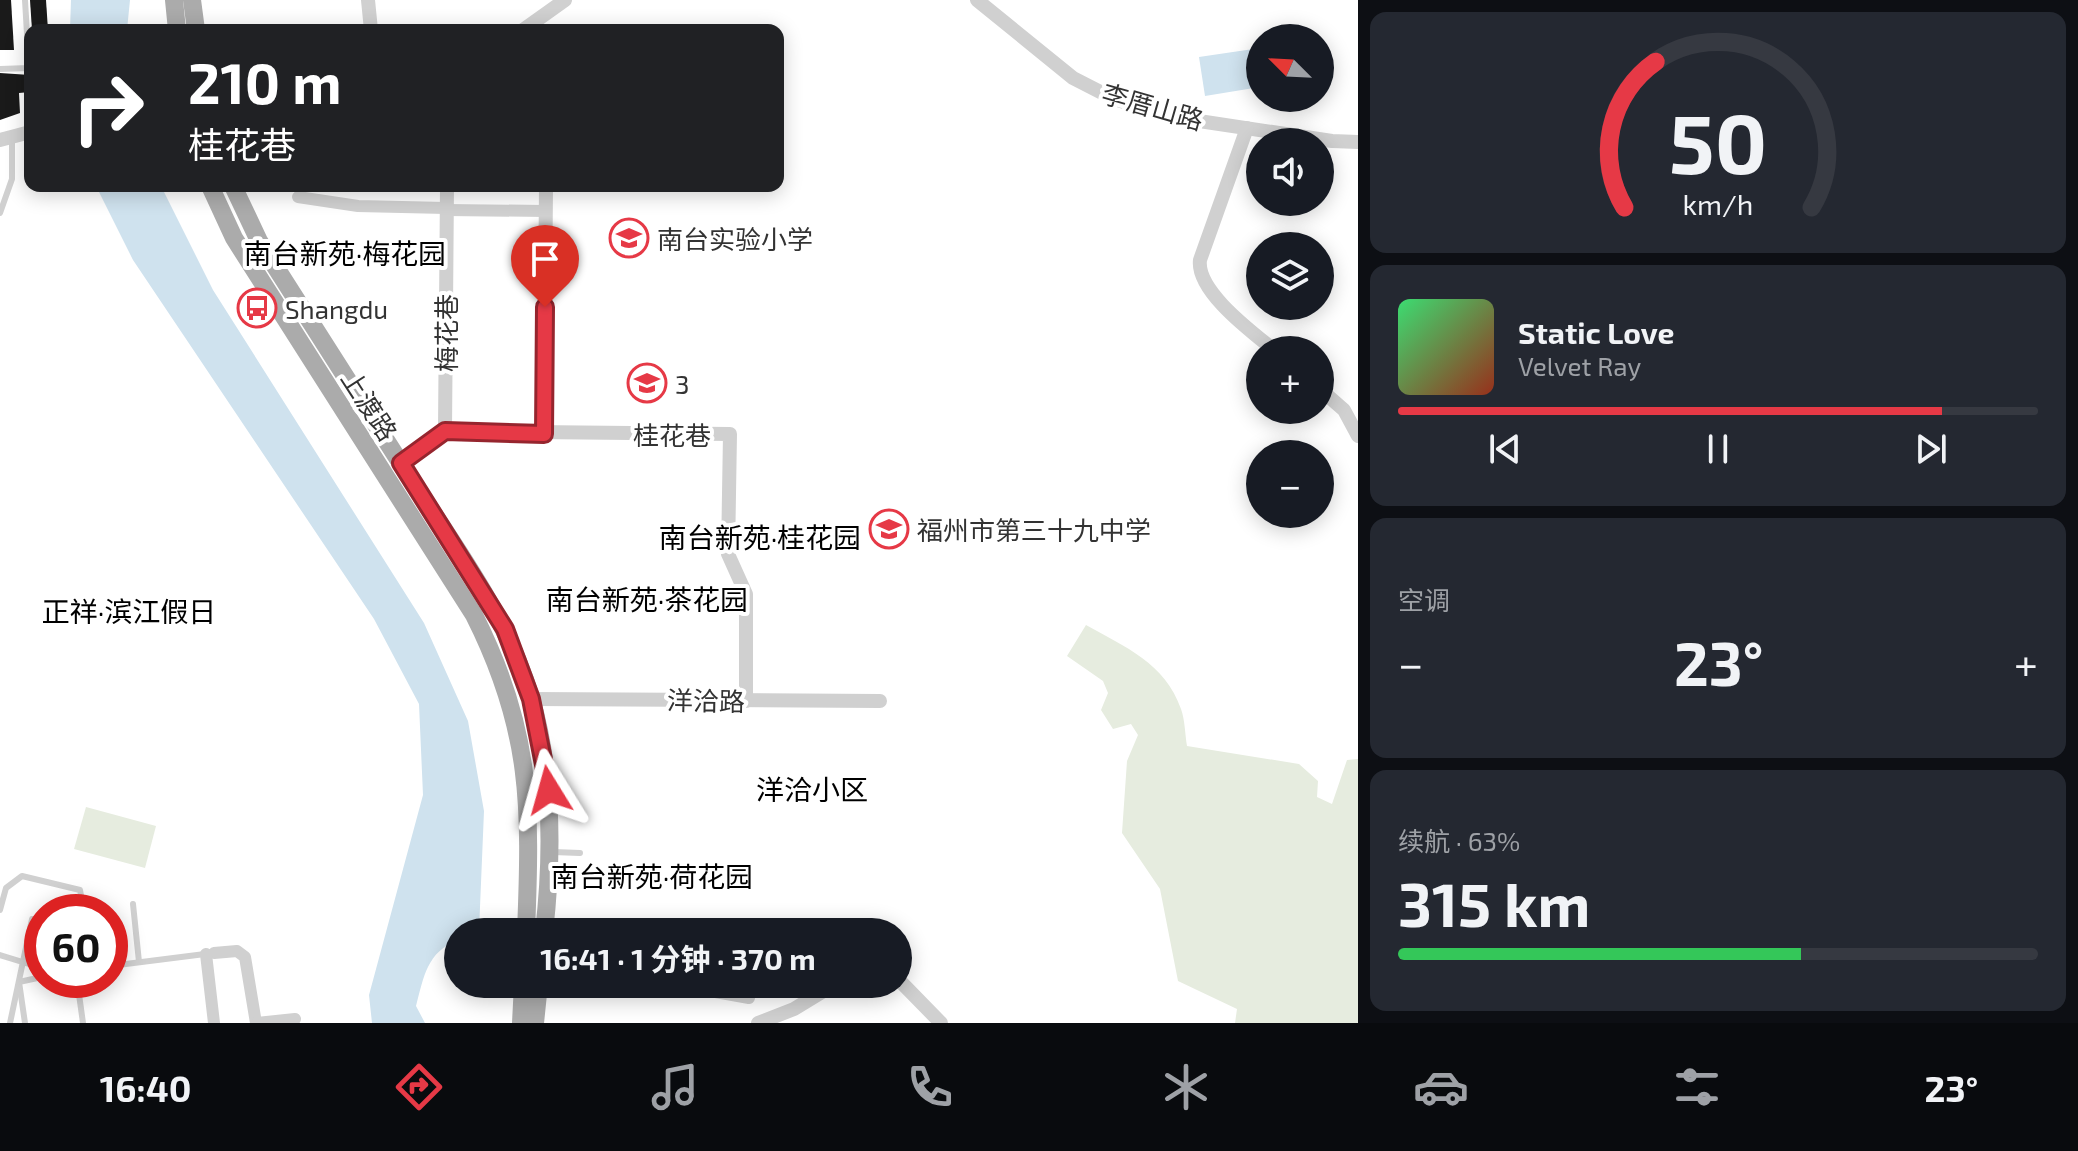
<!DOCTYPE html>
<html lang="zh">
<head>
<meta charset="utf-8">
<style>
	:root { --surface:#171b24; --page:#242831; --text:#f1f3f6; --muted:#9ea1a6; --line:#363941; --accent:#e63946 }
	body { margin:0; font-family:"Exo 2","Noto Sans SC",sans-serif; background:var(--page); color:var(--text); height:100vh; display:flex; flex-direction:column; font-size:30px; white-space:nowrap }
	* { box-sizing:border-box; margin:0 }
	p { font-size:26px; color:var(--muted) }
	.icon { flex:none; width:44px; height:44px; fill:none; stroke:currentColor; stroke-width:2; stroke-linecap:round; stroke-linejoin:round }
	.map { position:relative; flex:1; overflow:hidden }
	.panel { display:flex; flex-direction:column; gap:12px; padding:12px; background:#0d0f14; width:720px }
	.panel>* { flex:none }
	.hud { position:absolute; left:24px; top:24px; width:760px; height:168px; border-radius:16px; box-shadow:0 4px 20px #0003; background:#202124; color:#fff; overflow:hidden }
	.needle { width:52px; rotate:294deg }
	.controls { position:absolute; left:1246px; top:24px; display:grid; gap:16px }
	.controls a { display:grid; place-items:center; width:88px; height:88px; border-radius:50%; background:var(--surface); box-shadow:0 4px 20px #0003; font-size:40px }
	.speed { position:absolute; left:24px; top:894px; display:flex; gap:16px; font-size:40px; font-weight:700; text-align:center }
	.speed>* { display:grid; place-content:center; width:104px; height:104px; border-radius:50%; background:var(--surface); box-shadow:0 4px 20px #0003; line-height:1 }
	.speed .limit { border:12px solid #d22; background:#fff; color:#111 }
	.pin { position:absolute; display:grid; place-items:center; width:68px; height:68px; color:#fff; margin:-82px -34px; border-radius:50% 50% 50% 0; rotate:-45deg; box-shadow:0 0 8px #0007 }
	.pin .icon { rotate:45deg }
	.me { position:absolute; width:88px; margin:-44px; rotate:352deg; stroke-linejoin:round; filter:drop-shadow(0 0 6px #0008) }
	.turn { display:flex; align-items:center; gap:28px; height:168px; padding:0 32px; font-size:36px }
	.turn .icon { width:104px; height:104px; stroke-width:2.5 }
	.turn b { display:block; font-size:56px; line-height:68px }
	.big { font-size:60px; font-weight:700; line-height:1.1 }
	.panel .tile { flex:1; display:flex; flex-direction:column; justify-content:center; gap:12px; min-width:0; padding:0 28px; border-radius:16px; background:var(--page) }
	.panel .dial { align-items:center; gap:0 }
	.dial svg { height:208px; overflow:visible; fill:none; stroke:var(--line); stroke-width:7; stroke-linecap:round; text-anchor:middle }
	.dial text { fill:var(--text); stroke:none }
	.song { display:flex; align-items:center; gap:24px }
	.cover { width:96px; height:96px; border-radius:12px; background:linear-gradient(135deg,hsl(140 70% 55%),hsl(10 70% 35%)) }
	.played { height:8px; border-radius:4px; background:linear-gradient(90deg,var(--accent) 85%,var(--line) 85%) }
	.keys { display:flex; justify-content:space-around; direction:ltr }
	.heat { display:flex; justify-content:space-between; align-items:center; font-size:44px; direction:ltr }
	.charge { height:12px; border-radius:6px; background:linear-gradient(90deg,#34c759 63%,var(--line) 0) }
	.trip { position:absolute; left:444px; top:918px; width:468px; height:80px; border-radius:40px; background:var(--surface); box-shadow:0 4px 20px #0003; font-weight:700; line-height:80px; text-align:center }
	.tabs { display:flex; height:128px; justify-content:space-around; align-items:center; background:#090b0e; color:var(--muted) }
	.tabs .icon { width:56px; height:56px }
	.tabs .selected { color:var(--accent) }
	.tabs b { font-size:36px; color:var(--text) }
	main { display:flex; flex:1; min-height:0 }
	.map>svg:first-child { display:block }
</style>
</head>
<body>
<main>
<div class="map">
<svg width="1358" height="1023" viewBox="0 0 1358 1023">
	<rect width="100%" height="100%" fill="#fff"/>
	<g fill="#e6ecdf">
		<path d="M1086 625C1125 647 1165 663 1181 709 1185 720 1185 734 1187 746L1299 764 1318 781 1317 797 1332 804 1347 760 1358 759V1023H1235L1237 1009 1178 981 1160 889 1122 833 1127 761 1138 735 1131 724 1113 729 1101 710 1108 693 1103 681 1067 656Z"/>
		<polygon points="86,807 156,826 145,868 74,849"/>
	</g>
	<g fill="#cfe2ee">
		<polygon points="71,0 130,0 127,30 70,30"/>
		<polygon points="1260,48 1260,87 1205,96 1199,57"/>
		<path d="M96 186H161L213 290 424 623 468 721 484 811 479 931 458 932V940C427 952 424 976 416 1006L425 1023H372L369 995 423 795 419 704 374 619 133 260Z"/>
	</g>
	<g fill="#1a1a1a">
		<polygon points="0,0 11,0 14,50 0,50"/>
		<polygon points="30,0 46,0 48,30 32,30"/>
		<polygon points="0,73 30,75 30,92 19,93 20,113 0,120"/>
	</g>
	<g fill="none" stroke-linecap="round" stroke-linejoin="round">
		<g stroke="#d0d0d0" stroke-width="6">
			<polyline points="29,68 30,84"/>
			<polyline points="0,69 29,68 25,0"/>
			<polyline points="0,213 12,179 12,139"/>
			<polyline points="553,852 580,853"/>
			<polyline points="133,904 139,962"/>
			<polyline points="0,910 6,888 22,876 80,890 84,912"/>
			<polyline points="0,955 42,968"/>
			<polyline points="110,966 205,954"/>
			<polyline points="77,980 83,1023"/>
			<polyline points="10,1023 32,919"/>
			<polyline points="25,1023 19,982 42,977"/>
		</g>
		<g stroke="#d0d0d0" stroke-width="12">
			<polyline points="298,197 358,206 446,208"/>
			<polyline points="446,210 546,211"/>
			<polyline points="214,953 237,951 245,957 256,1023"/>
			<polyline points="206,954 214,1023"/>
			<polyline points="671,984 749,998"/>
			<polyline points="257,1023 295,1019"/>
		</g>
		<g stroke="#d0d0d0" stroke-width="14">
			<polyline points="368,0 371,30"/>
			<polyline points="977,0 1073,78 1114,99 1179,118 1332,141 1358,142"/>
			<polyline points="523,30 565,0"/>
			<path d="M1247 128 1200 260C1196 291 1252 332 1274 350"/>
			<polyline points="0,140 30,132"/>
			<polyline points="1320,389 1344,410 1358,436"/>
			<polyline points="445,431 447,186"/>
			<polyline points="544,434 546,186"/>
			<polyline points="401,463 445,431 730,434 728,554 746,594 746,701"/>
			<polyline points="531,699 880,701"/>
			<polyline points="898,979 941,1023"/>
			<polyline points="758,1023 794,1009 835,984"/>
		</g>
		<g stroke="#ababab" stroke-width="18">
			<polyline points="174,0 177,30"/>
			<polyline points="192,0 196,30"/>
			<path d="M210 186 234 238 474 615C532 730 531 807 526 932"/>
			<path d="M233 186 259 241C310 321 361 401 412 481 457 550 507 617 531 698 553 774 553 854 544 932"/>
			<polyline points="521,1023 523,984"/>
			<polyline points="535,1023 539,984"/>
		</g>
	</g>
	<g fill="none" stroke-linecap="round" stroke-linejoin="round">
		<g stroke="#96252e" stroke-width="20">
			<polyline id="route" points="545,307 544,434 445,431 401,463 505,629 531,699 549,790"/>
		</g>
		<use href="#route" stroke="#e63946" stroke-width="14"/>
	</g>
	<defs>
		<g id="school-ring" transform="scale(2)"><circle r="9.5" fill="#fff" stroke="#e63946" stroke-width="1.5"/><path d="M0-5L7-2L0 1L-7-2ZM-4 1L0 2.5L4 1V4Q0 6-4 4Z" fill="#e63946"/></g>
		<g id="bus-ring" transform="scale(2)"><circle r="9.5" fill="#fff" stroke="#e63946" stroke-width="1.5"/><path d="M-5-6H5V4H4V6H2V4H-2V6H-4V4H-5ZM-3.5-4V0h7V-4ZM-3.5 1.2v1.5H-2V1.2ZM2 1.2v1.5H3.5V1.2Z" fill="#e63946"/></g>
	</defs>
	<g fill-rule="evenodd">
		<use href="#school-ring" x="629" y="238"/>
		<use href="#bus-ring" x="257" y="308"/>
		<use href="#school-ring" x="647" y="383"/>
		<use href="#school-ring" x="889" y="529"/>
	</g>
	<g text-anchor="middle" dominant-baseline="central" stroke-width="8" stroke-linejoin="round" paint-order="stroke">
		<g font-size="26" fill="#333" stroke="#fff">
			<text transform="translate(1153 106) rotate(16)">李厝山路</text>
			<text transform="translate(445 333) rotate(-90)">梅花巷</text>
			<text transform="translate(370 405) rotate(57)">上渡路</text>
			<text x="672" y="434">桂花巷</text>
			<text transform="translate(706 700) rotate(1)">洋洽路</text>
		</g>
		<g font-size="26" fill="#333" stroke="#fff" text-anchor="start">
			<text x="657" y="238">南台实验小学</text>
			<text x="285" y="308">Shangdu</text>
			<text x="675" y="383">3</text>
			<text x="917" y="529">福州市第三十九中学</text>
		</g>
		<g font-size="28" fill="#000" stroke="#fff">
			<text x="345" y="253">南台新苑·梅花园</text>
			<text x="760" y="537">南台新苑·桂花园</text>
			<text x="647" y="599">南台新苑·茶花园</text>
			<text x="129" y="611">正祥·滨江假日</text>
			<text x="812" y="789">洋洽小区</text>
			<text x="652" y="876">南台新苑·荷花园</text>
		</g>
	</g>
</svg>
<div class="controls">
<a><svg class="needle" viewBox="-14 -14 28 28"><path d="M0-13l5 13h-10z" fill="#e53935"/><path d="M0 13l5-13h-10z" fill="#9ea1a6"/></svg></a>
<a><svg class="icon" aria-label="sound" viewBox="0 0 24 24"><path d="M4 9h4l5-4v14l-5-4H4zM17 9q2 3 0 6"/></svg></a>
<a><svg class="icon" aria-label="layers" viewBox="0 0 24 24"><path d="M12 4l9 5-9 5-9-5zM3 14l9 5 9-5"/></svg></a>
<a>+</a>
<a>−</a>
</div>
<div class="speed"><div class="limit">60</div></div>
<div class="pin" style="left:545px;top:307px;background:#d93025"><svg class="icon" aria-label="arrive" viewBox="0 0 24 24"><path d="M6 21V4h12l-3 4 3 4H6"/></svg></div>
<svg class="me" style="left:549px;top:790px" viewBox="-20 -20 40 40"><path d="M0-17L14 15 0 8-14 15z" fill="#e63946" stroke="#fff" stroke-width="4"/></svg>
<div class="trip">16:41 · 1 分钟 · 370 m</div>
<div class="hud">
<div class="turn"><svg class="icon" aria-label="right" viewBox="0 0 24 24"><path d="M7 20v-9h11M14 6l5 5-5 5"/></svg><div><b>210 m</b>桂花巷</div></div>
</div>
</div>
<section class="panel">
<div class="tile dial"><svg viewBox="0 0 100 80">
<path d="M14 69A42 42 0 1 1 86 69"/>
<path d="M14 69A42 42 0 0 1 26 13" stroke="#e63946"/>
<text x="50" y="56" font-size="32" font-weight="700">50</text>
<text x="50" y="72" font-size="11">km/h</text>
</svg></div>
<div class="tile">
<div class="song"><i class="cover"></i><div><b>Static Love</b><p>Velvet Ray</p></div></div>
<div class="played"></div>
<div class="keys"><svg class="icon" aria-label="previous" viewBox="0 0 24 24"><path d="M18 5L8 12l10 7zM5 5v14"/></svg><svg class="icon" aria-label="pause" viewBox="0 0 24 24"><path d="M8 5v14M16 5v14"/></svg><svg class="icon" aria-label="next" viewBox="0 0 24 24"><path d="M6 5l10 7-10 7zM19 5v14"/></svg></div>
</div>
<div class="tile"><p>空调</p>
<div class="heat"><a>−</a><b class="big">23°</b><a>+</a></div>
</div>
<div class="tile"><p>续航 · 63%</p><b class="big">315 km</b><div class="charge"></div></div>
</section>
</main>
<nav class="tabs">
<b>16:40</b>
<svg class="icon selected" aria-label="directions" viewBox="0 0 24 24"><path d="M12 3l9 9-9 9-9-9zM9 14v-3h6M13 9l2 2-2 2"/></svg>
<svg class="icon" aria-label="music" viewBox="0 0 24 24"><path d="M9 18V5l10-2v13"/><circle cx="6" cy="18" r="3"/><circle cx="16" cy="16" r="3"/></svg>
<svg class="icon" aria-label="phone" viewBox="0 0 24 24"><path d="M5 4h4l2 5-3 2q2 4 5 5l2-3 5 2v4C11 20 4 13 5 4z"/></svg>
<svg class="icon" aria-label="climate" viewBox="0 0 24 24"><path d="M12 3v18M4 7l16 10M4 17L20 7"/></svg>
<svg class="icon" aria-label="car" viewBox="0 0 24 24"><path d="M5 17H2v-5l4-1 3-4h7l3 4 3 1v5h-3M9 17h6M6 11h13"/><circle cx="7" cy="17" r="2"/><circle cx="17" cy="17" r="2"/></svg>
<svg class="icon" aria-label="filters" viewBox="0 0 24 24"><path d="M4 7h16M4 17h16"/><circle cx="9" cy="7" r="2"/><circle cx="15" cy="17" r="2"/></svg>
<b>23°</b>
</nav>
</body>
</html>
